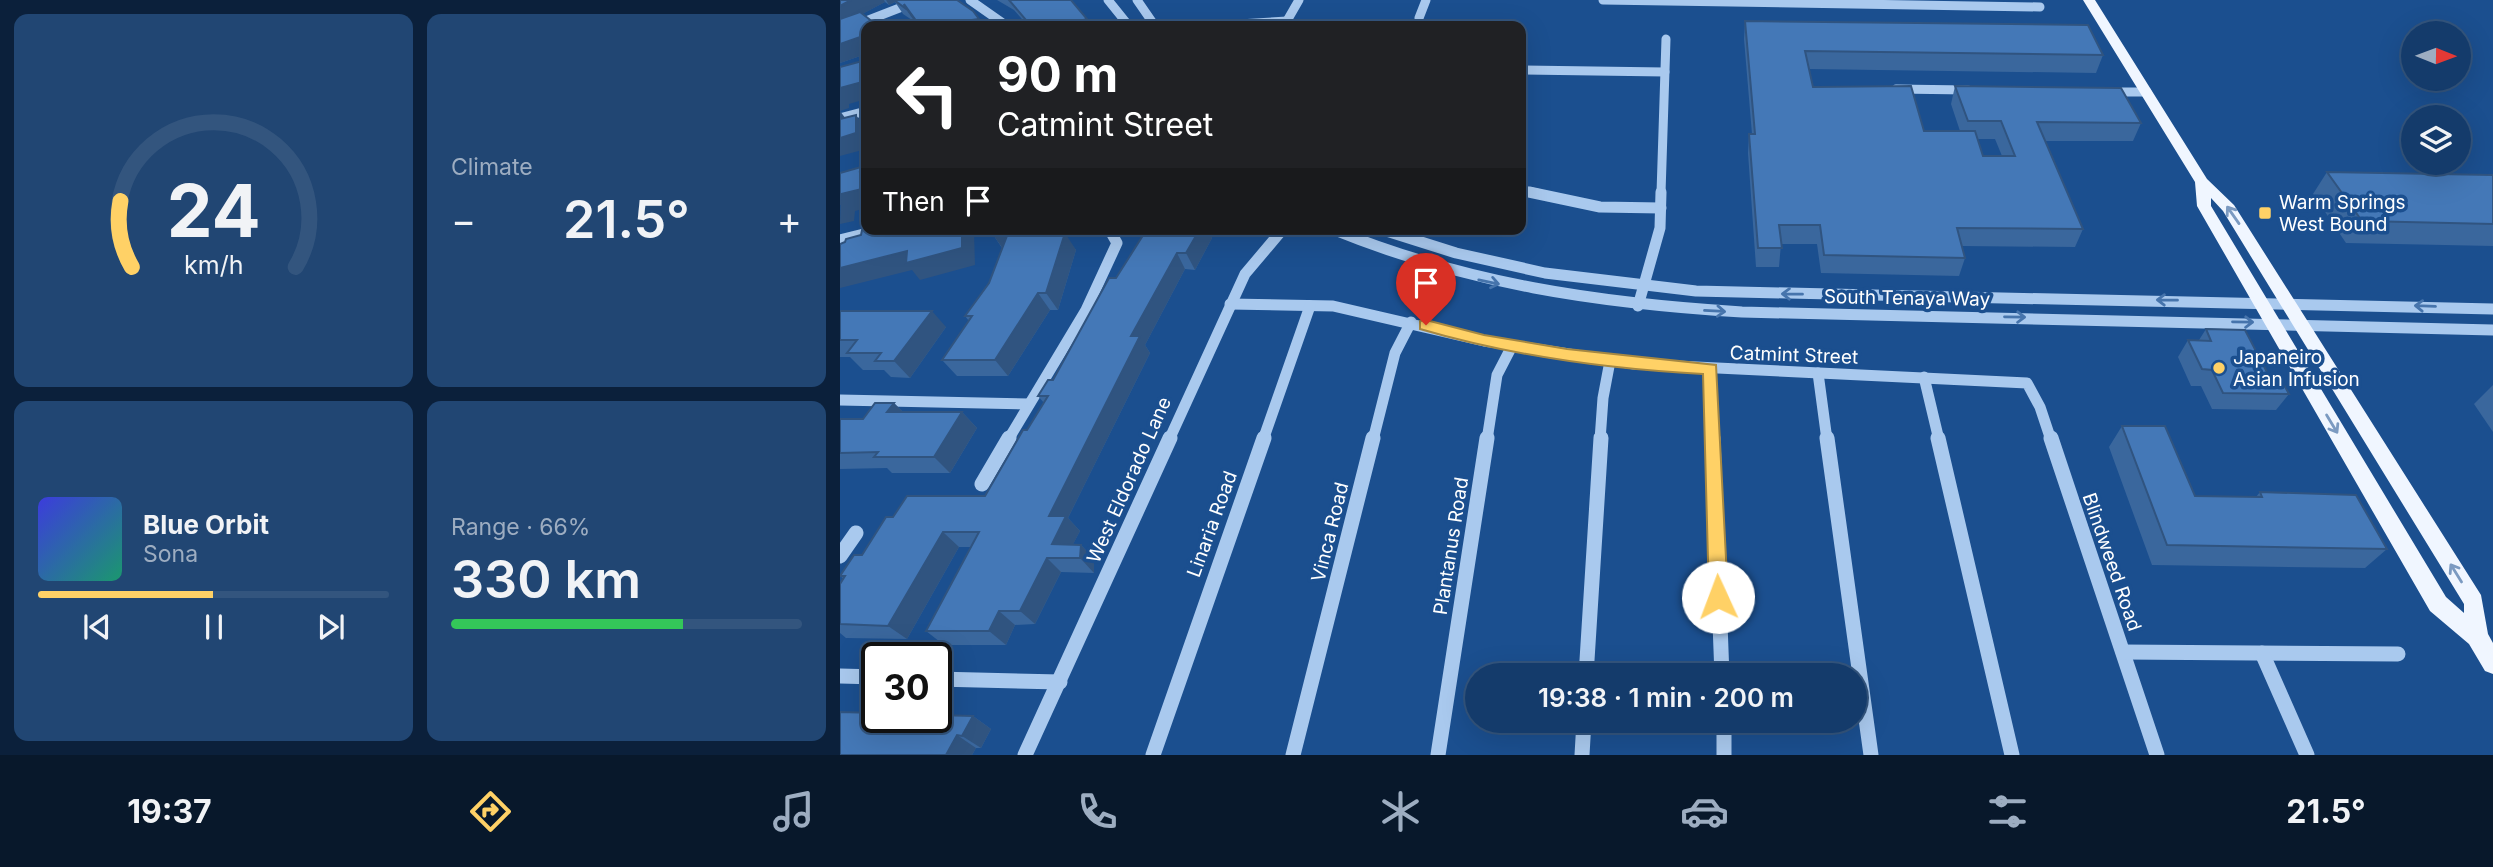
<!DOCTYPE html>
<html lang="en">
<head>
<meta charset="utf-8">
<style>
	:root { --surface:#143b6b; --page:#214673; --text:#f1f3f6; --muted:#9dadc1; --line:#33557e; --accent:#ffd166 }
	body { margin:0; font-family:Inter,sans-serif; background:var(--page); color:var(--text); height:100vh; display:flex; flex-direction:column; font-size:26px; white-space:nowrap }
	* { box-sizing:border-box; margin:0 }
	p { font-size:23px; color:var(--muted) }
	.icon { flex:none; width:38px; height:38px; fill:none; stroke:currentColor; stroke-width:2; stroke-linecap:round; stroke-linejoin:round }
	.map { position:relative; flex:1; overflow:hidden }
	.details { display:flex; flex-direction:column; gap:14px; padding:14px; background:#0b203b; width:840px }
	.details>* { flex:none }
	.hud { position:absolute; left:21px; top:21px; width:665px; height:214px; border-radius:14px; box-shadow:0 7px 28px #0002,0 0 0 2px var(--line); background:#202124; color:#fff; overflow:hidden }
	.needle { width:46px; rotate:91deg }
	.tools { position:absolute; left:1561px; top:21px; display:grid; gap:14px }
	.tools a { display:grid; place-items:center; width:70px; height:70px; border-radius:50%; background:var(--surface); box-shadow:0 7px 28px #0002,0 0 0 2px var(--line); font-size:35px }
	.speed { position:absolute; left:21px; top:642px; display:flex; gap:14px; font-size:35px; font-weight:700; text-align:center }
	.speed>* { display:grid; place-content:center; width:91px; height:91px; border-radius:50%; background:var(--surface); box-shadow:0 7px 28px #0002,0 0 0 2px var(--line); line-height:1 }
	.speed .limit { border:4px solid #111; border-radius:10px; background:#fff; color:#111 }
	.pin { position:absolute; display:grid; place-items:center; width:60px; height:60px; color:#fff; margin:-72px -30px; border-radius:50% 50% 50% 0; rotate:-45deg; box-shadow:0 0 7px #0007 }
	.pin .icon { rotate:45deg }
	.me { position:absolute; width:77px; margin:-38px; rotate:358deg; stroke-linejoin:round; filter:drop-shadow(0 0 5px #0008) }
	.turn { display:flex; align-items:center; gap:24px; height:147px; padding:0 21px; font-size:32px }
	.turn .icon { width:91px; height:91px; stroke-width:2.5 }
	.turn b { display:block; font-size:49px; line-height:60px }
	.then { display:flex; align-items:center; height:66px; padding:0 21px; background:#0003; gap:14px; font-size:26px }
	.big { font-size:52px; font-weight:600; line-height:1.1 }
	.details .card { flex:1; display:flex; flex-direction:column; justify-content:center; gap:10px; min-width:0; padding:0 24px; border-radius:14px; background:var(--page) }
	.details .dial { align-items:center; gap:0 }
	.dial svg { height:182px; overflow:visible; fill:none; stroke:var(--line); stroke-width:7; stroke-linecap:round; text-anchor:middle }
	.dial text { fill:var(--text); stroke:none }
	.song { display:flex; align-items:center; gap:21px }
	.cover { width:84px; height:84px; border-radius:10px; background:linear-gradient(135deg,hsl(240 70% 55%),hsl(160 70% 35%)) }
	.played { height:7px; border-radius:4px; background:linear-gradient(90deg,var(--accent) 50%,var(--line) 50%) }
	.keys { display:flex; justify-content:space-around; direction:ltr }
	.heat { display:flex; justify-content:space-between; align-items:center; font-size:38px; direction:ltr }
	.charge { height:10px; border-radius:5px; background:linear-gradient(90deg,#34c759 66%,var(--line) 0) }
	.details .tiles { flex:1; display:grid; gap:14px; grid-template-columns:repeat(2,1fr) }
	.trip { position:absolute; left:625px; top:663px; width:402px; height:70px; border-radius:35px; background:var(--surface); box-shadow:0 7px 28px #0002,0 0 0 2px var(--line); font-weight:600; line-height:70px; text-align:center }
	.tab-bar { display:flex; height:112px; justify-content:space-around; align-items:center; background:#08182b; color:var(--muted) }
	.tab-bar .icon { width:49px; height:49px }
	.tab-bar .current { color:var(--accent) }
	.tab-bar b { font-size:32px; color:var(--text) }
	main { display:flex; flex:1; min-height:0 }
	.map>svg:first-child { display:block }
</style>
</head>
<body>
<main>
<section class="details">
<div class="tiles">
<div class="card dial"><svg viewBox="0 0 100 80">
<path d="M14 69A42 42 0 1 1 86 69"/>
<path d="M14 69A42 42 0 0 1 9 40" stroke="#ffd166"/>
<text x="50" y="56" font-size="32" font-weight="700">24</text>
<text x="50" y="72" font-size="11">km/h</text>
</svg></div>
<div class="card"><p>Climate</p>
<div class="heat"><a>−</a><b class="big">21.5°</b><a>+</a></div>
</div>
<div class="card">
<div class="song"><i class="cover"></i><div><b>Blue Orbit</b><p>Sona</p></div></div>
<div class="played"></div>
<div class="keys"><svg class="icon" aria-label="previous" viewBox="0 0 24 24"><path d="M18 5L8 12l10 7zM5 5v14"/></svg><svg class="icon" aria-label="pause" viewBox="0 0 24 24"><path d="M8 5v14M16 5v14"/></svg><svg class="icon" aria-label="next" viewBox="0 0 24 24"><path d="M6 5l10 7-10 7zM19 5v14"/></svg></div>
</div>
<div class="card"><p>Range · 66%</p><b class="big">330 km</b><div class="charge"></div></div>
</div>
</section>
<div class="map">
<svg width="1653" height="755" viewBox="0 0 1653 755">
	<rect width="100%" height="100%" fill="#1b4f8f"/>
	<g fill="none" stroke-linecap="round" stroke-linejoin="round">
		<g stroke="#a9c9ee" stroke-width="9">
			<polyline points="130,0 167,26"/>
			<polyline points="268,0 289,26"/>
			<polyline points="297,0 315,26"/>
			<polyline points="763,0 1200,7"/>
			<polyline points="579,18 586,0"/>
			<polyline points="366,26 447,21"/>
			<polyline points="444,26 459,0"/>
			<polyline points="0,31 80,0"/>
			<polyline points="681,70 825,72"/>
			<polyline points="1056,89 1128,90"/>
			<polyline points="1269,92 1307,92"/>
			<polyline points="0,118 26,111"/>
			<polyline points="681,190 697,193"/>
			<polyline points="821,193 826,39"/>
		</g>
		<g stroke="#a9c9ee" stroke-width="11">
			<polyline points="689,192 760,207 821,208"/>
			<path d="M492 229C627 284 757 303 902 312L1653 330"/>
			<polyline points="540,229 616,253 705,273 856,291 1653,309"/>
			<polyline points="0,240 44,229"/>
			<polyline points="390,304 493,306 644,341 794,364 1187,383 1200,407 1211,440"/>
			<polyline points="798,306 820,228 821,192"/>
			<polyline points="871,369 874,440"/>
			<polyline points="978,373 987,440"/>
			<polyline points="1084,377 1099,440"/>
			<polyline points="0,400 189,404"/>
			<polyline points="168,440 246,310 277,243 269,229"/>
			<polyline points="329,440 405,274 443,229"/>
			<polyline points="423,440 470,306"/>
			<polyline points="533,440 555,353 571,322"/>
			<polyline points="647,440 657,375 672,346"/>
			<polyline points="760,440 763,398 770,361"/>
		</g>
		<g stroke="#a9c9ee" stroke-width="15">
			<polyline points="873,438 882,676"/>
			<polyline points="987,438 1031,755"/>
			<polyline points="1098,438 1172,755"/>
			<polyline points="1211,438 1317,755"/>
			<polyline points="142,484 169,438"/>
			<polyline points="0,556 16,533"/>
			<polyline points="1283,652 1558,654"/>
			<polyline points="1422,653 1467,755"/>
			<polyline points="0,676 37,677"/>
			<polyline points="746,676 761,438"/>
			<polyline points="96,679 220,682"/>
			<polyline points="884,721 884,755"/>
			<polyline points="185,755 330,438"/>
			<polyline points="313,755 424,438"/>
			<polyline points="453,755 533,438"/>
			<polyline points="598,755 647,438"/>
			<polyline points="742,755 744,721"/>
		</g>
		<path fill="#f0f6ff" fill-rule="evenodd" d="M1243 0H1255L1367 179 1394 205 1641 595 1648 634 1653 643V674L1645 671 1629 644 1590 611 1357 206 1355 182ZM1371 198 1383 211 1624 604V613L1606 597 1371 206Z"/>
	</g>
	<g fill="#3a679d" fill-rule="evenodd">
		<polygon points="0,0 117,0 139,19 143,26 79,26 74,19 75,22 63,14 55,2 49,5 45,2 22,14 26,26 26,54 0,63"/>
		<polygon points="157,0 231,0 250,26 188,26 174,10"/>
		<path d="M905 21 1263 55 1256 73 969 69 973 87 1084 131H1120L1111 104 1115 86 1301 123 1293 141H1205L1243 229 1235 247 1122 246 1125 258 1119 276 981 273 977 244H941L939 267H916L908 153 909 134H912L904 39ZM1138 139H1155L1162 156H1143Z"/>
		<polygon points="1487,172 1653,175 1653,246 1506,243 1473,194"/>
		<polygon points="153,229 222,229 223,234 236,250 218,310 210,310 168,376 117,376 102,360 129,321 125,316 149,283 162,248 154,236"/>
		<polygon points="299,229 367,229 372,238 355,270 345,269 305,345 310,353 228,518 240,531 233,544 241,545 254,559 254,573 221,572 195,624 175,625 166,645 104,645 86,631 131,547 119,547 67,639 6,638 0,633 0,584 4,579 0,576 22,555 53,517 145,496 204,403 198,396 213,380 303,235"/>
		<polygon points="0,311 106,327 70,378 51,377 44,370 23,370 10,357 0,357"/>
		<polygon points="1366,329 1429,376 1449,394 1436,410 1372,409 1361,386 1351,386 1338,357 1348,340 1359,340"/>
		<polygon points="1653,385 1653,432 1634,404"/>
		<polygon points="54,403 63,412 122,412 137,428 110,473 52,473 47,468 0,469 0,419 23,419"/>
		<polygon points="1282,426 1355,496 1416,497 1420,492 1547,549 1525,568 1312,565 1269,447"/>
		<polygon points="133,716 151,729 141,748 136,748 132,755 0,755"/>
	</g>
	<g fill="#305480">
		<polygon points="11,0 44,0 45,2 0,26 0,6"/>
		<polygon points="46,0 54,0 55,2 49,5"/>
		<polygon points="64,4 74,19 75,22 65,8"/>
		<polygon points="139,19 143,26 136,26 132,20"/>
		<polygon points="247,19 250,26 222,26"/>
		<polygon points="26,35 26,54 0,63 0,44"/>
		<polygon points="26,81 26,99 9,104 9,108 0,111 9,123 0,122 0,88"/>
		<polygon points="16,115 26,129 26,149 0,156 0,138"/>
		<polygon points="26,188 26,208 15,211 14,221 0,224 1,194"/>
		<polygon points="122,229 132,229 134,232 135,265 80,280 72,270 0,288 0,268"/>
		<polygon points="213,229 222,229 223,239 225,233 236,250 218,310 206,293 214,235"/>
		<polygon points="299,229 314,229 307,244"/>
		<polygon points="360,229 367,229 372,238 355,270 346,253"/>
		<polygon points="168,233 166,253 154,236"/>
		<polygon points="337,253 345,269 305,345 310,353 228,518 240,531 226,558 212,544 209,516 291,336"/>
		<polygon points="198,293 210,310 168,376 155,360"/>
		<polygon points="92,311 106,327 70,378 54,361"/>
		<polygon points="54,403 70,419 47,412"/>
		<polygon points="122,412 137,428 110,473 94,457"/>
		<polygon points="103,532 119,547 67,639 48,626"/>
		<polygon points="241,545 254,559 254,573 240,558"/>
		<polygon points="207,558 221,572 195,624 180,611"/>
		<polygon points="159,611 175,625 166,645 149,631"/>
		<polygon points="133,716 151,729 141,748 122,736"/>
		<polygon points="117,735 136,748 132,755 106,755"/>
	</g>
	<g fill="#4478b7" stroke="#305480" stroke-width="2">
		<polygon points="0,0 11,0 0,6"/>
		<polygon points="54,0 117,0 133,11 139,19 132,20 137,26 80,26 64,4 65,8"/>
		<polygon points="169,0 231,0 247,19 222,26 191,26"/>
		<polygon points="20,12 38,26 26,26 26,35 0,44 0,19"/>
		<polygon points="905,21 1248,25 1263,55 965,51 973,87 1071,86 1084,131 1135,131 1143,156 1175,156 1161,121 1128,121 1115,86 1281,88 1301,123 1197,122 1243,229 1117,228 1125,258 984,255 980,225 939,225 942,248 918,248 909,134 915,134"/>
		<polygon points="26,60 26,81 0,88 0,67"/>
		<polygon points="16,115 16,133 0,138 0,119"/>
		<polygon points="21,167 20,171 26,170 26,188 1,194 0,205 0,173"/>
		<polygon points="1487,172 1653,175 1653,224 1522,221"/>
		<polygon points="27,229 40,229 40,230 59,229 59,232 68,229 122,229 122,248 66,263 67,251 0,268 0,244 5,242 6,239 21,235 22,230"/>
		<polygon points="153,229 213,229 214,235 225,233 206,293 198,293 155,360 102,360 132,316 125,316 149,283 168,233 154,236"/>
		<polygon points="307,229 360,229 346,253 337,253 291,336 300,336 209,516 226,516 212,544 241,545 240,558 207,558 180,611 159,611 149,631 86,631 139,532 103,532 48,626 0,624 0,584 5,576 0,576 14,555 22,555 46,517 53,517 67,496 145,496 183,430 187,430 208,396 198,396 208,380 213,380 269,278 276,278"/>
		<polygon points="0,311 92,311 54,361 35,361 41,353 7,353 17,340 0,340"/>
		<polygon points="1366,329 1405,330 1429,376 1439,376 1449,394 1383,393 1372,370 1362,369 1348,340 1371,341"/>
		<polygon points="35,403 54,403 47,412 122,412 94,457 34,457 38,452 0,453 0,419 23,419"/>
		<polygon points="1282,426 1325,426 1355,496 1422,497 1420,492 1516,495 1547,549 1327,545"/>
		<polygon points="0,712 37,713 37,718 96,718 96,715 133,716 122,736 117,735 106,755 0,755"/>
	</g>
	<defs><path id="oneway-shaft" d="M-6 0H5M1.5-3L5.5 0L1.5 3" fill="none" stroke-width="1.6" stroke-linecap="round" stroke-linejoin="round" transform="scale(1.75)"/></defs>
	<g stroke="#7b9ac1">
		<use href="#oneway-shaft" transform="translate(1393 215) rotate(-125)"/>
		<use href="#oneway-shaft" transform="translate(1492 424) rotate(59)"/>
		<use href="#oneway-shaft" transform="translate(1616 573) rotate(-122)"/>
	</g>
	<g stroke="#4674ac">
		<use href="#oneway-shaft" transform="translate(649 282) rotate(12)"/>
		<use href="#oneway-shaft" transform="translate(952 294) rotate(-179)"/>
		<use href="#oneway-shaft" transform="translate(1327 300) rotate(-179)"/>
		<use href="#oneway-shaft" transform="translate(1585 306) rotate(-178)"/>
		<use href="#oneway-shaft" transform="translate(875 311) rotate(3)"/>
		<use href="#oneway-shaft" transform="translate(1175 317) rotate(1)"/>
		<use href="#oneway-shaft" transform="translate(1403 322) rotate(1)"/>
	</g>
	<path fill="#ffd166" stroke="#a68842" stroke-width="2" d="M586 320 644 335 727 349 876 365 888 597 885 603 878 605 872 603 869 597 863 374C767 369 672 356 580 329V321Z"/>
	<g fill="#ffd166" stroke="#1b4f8f" stroke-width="2.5">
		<rect x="1418" y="206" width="14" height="14" rx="3.5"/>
		<circle cx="1379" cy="368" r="7"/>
	</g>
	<g text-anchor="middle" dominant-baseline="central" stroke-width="7" stroke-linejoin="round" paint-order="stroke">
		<g font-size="19" fill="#fff" stroke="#1b4f8f" text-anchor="start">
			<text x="1439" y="202">Warm Springs<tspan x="1439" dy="22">West Bound</tspan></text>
			<text x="1393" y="357">Japaneiro<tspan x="1393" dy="22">Asian Infusion</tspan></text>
		</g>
		<g font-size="19" fill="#fff" stroke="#1b4f8f">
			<text transform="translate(1067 298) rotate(1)">South Tenaya Way</text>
			<text transform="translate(954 355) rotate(2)">Catmint Street</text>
			<text transform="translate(289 480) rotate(-66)">West Eldorado Lane</text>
			<text transform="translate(372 524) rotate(-70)">Linaria Road</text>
			<text transform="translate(490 532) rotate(-76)">Vinca Road</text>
			<text transform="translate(611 546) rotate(-81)">Plantanus Road</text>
			<text transform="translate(1272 562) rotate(71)">Blindweed Road</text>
		</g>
	</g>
</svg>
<div class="tools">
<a><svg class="needle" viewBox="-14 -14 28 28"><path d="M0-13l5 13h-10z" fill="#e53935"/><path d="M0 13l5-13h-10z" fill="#9dadc1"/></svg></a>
<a><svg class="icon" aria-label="layers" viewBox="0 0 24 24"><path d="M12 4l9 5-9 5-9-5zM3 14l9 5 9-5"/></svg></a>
</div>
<div class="speed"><div class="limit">30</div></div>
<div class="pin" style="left:586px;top:325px;background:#d93025"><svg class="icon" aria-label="arrive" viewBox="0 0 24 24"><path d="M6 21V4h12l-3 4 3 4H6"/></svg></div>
<svg class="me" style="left:878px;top:597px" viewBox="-20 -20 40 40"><circle r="19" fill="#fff"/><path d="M0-13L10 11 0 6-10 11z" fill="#ffd166"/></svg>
<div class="trip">19:38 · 1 min · 200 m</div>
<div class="hud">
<div class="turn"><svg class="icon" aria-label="left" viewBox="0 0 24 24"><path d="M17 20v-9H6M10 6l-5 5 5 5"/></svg><div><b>90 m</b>Catmint Street</div></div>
<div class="then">Then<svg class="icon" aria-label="arrive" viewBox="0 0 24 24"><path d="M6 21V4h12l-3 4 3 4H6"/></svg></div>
</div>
</div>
</main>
<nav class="tab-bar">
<b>19:37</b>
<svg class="icon current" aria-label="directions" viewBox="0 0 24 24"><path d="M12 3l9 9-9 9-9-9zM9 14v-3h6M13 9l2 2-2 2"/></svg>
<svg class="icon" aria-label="music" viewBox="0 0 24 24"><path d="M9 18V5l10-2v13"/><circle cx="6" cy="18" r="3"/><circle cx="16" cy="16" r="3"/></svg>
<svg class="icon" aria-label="phone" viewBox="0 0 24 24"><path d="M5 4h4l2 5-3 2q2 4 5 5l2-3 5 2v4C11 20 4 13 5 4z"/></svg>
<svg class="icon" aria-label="climate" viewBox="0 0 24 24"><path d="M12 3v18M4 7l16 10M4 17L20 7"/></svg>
<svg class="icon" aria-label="car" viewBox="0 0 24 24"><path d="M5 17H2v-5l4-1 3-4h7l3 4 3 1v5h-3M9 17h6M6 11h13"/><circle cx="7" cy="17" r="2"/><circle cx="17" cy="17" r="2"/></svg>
<svg class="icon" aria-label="filters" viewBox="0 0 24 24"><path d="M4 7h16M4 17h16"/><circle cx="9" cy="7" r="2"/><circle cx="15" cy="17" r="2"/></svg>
<b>21.5°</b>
</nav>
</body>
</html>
